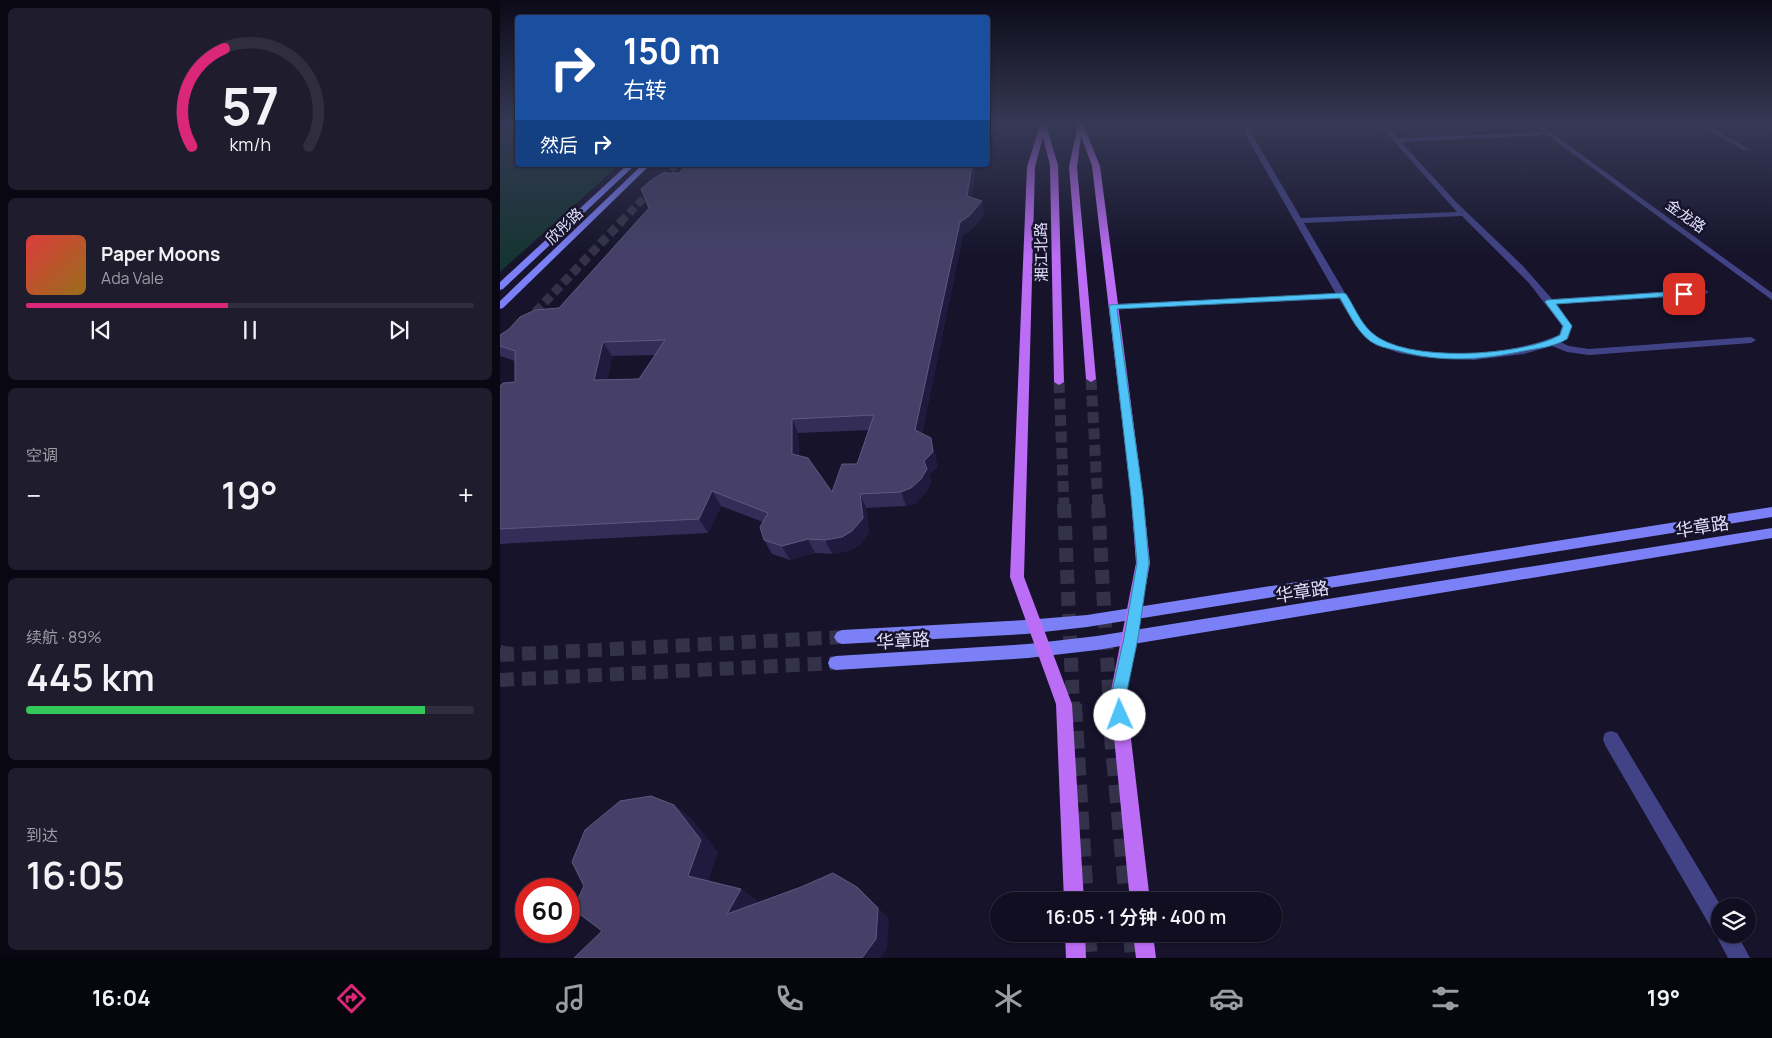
<!DOCTYPE html>
<html lang="zh">
<head>
<meta charset="utf-8">
<style>
	:root { --surface:#100e20; --page:#1e1c2d; --text:#f1f3f6; --muted:#9c9ca5; --line:#302e3e; --accent:#db2777 }
	body { margin:0; font-family:Manrope,"Noto Sans SC",sans-serif; background:var(--page); color:var(--text); height:100vh; display:flex; flex-direction:column; font-size:19px; white-space:nowrap }
	* { box-sizing:border-box; margin:0 }
	p { font-size:16px; color:var(--muted) }
	.icon { flex:none; width:28px; height:28px; fill:none; stroke:currentColor; stroke-width:2; stroke-linecap:round; stroke-linejoin:round }
	.map { position:relative; flex:1; overflow:hidden }
	.sheet { display:flex; flex-direction:column; gap:8px; padding:8px; background:#090812; width:500px }
	.sheet>* { flex:none }
	.hud { position:absolute; left:15px; top:15px; width:475px; height:152px; border-radius:5px; box-shadow:0 1px 4px #0004,0 0 0 1px var(--line); background:#1a4fa0; color:#fff; overflow:hidden }
	.fabs { position:absolute; left:1211px; top:898px; display:grid; gap:10px }
	.fabs a { display:grid; place-items:center; width:45px; height:45px; border-radius:50%; background:var(--surface); box-shadow:0 1px 4px #0004,0 0 0 1px var(--line); font-size:25px }
	.speed { position:absolute; left:15px; top:878px; display:flex; gap:10px; font-size:25px; font-weight:700; text-align:center }
	.speed>* { display:grid; place-content:center; width:65px; height:65px; border-radius:50%; background:var(--surface); box-shadow:0 1px 4px #0004,0 0 0 1px var(--line); line-height:1 }
	.speed .limit { border:8px solid #d22; background:#fff; color:#111 }
	.pin { position:absolute; display:grid; place-items:center; width:42px; height:42px; color:#fff; margin:-21px; border-radius:10px; box-shadow:0 2px 8px #0006 }
	.me { position:absolute; width:55px; margin:-28px; rotate:358deg; stroke-linejoin:round; filter:drop-shadow(0 0 4px #0008) }
	.turn { display:flex; align-items:center; gap:18px; height:105px; padding:0 25px; font-size:22px }
	.turn .icon { width:65px; height:65px; stroke-width:2.5 }
	.turn b { display:block; font-size:35px; line-height:42px }
	.then { display:flex; align-items:center; height:48px; padding:0 25px; background:#0003; gap:10px; font-size:19px }
	.big { font-size:38px; font-weight:600; line-height:1.1 }
	.sheet .tile { flex:1; display:flex; flex-direction:column; justify-content:center; gap:8px; min-width:0; padding:0 18px; border-radius:8px; background:var(--page) }
	.sheet .dial { align-items:center; gap:0 }
	.dial svg { height:130px; overflow:visible; fill:none; stroke:var(--line); stroke-width:7; stroke-linecap:round; text-anchor:middle }
	.dial text { fill:var(--text); stroke:none }
	.song { display:flex; align-items:center; gap:15px }
	.cover { width:60px; height:60px; border-radius:8px; background:linear-gradient(135deg,hsl(0 70% 55%),hsl(40 70% 35%)) }
	.played { height:5px; border-radius:2px; background:linear-gradient(90deg,var(--accent) 45%,var(--line) 45%) }
	.keys { display:flex; justify-content:space-around; direction:ltr }
	.heat { display:flex; justify-content:space-between; align-items:center; font-size:28px; direction:ltr }
	.charge { height:8px; border-radius:4px; background:linear-gradient(90deg,#34c759 89%,var(--line) 0) }
	.trip { position:absolute; left:490px; top:892px; width:292px; height:50px; border-radius:25px; background:var(--surface); box-shadow:0 1px 4px #0004,0 0 0 1px var(--line); font-weight:600; line-height:50px; text-align:center }
	.tabs { display:flex; height:80px; justify-content:space-around; align-items:center; background:#06060d; color:var(--muted) }
	.tabs .icon { width:35px; height:35px }
	.tabs .active { color:var(--accent) }
	.tabs b { font-size:22px; color:var(--text) }
	main { display:flex; flex:1; min-height:0 }
	.map>svg:first-child { display:block }
</style>
</head>
<body>
<main>
<section class="sheet">
<div class="tile dial"><svg viewBox="0 0 100 80">
<path d="M14 69A42 42 0 1 1 86 69"/>
<path d="M14 69A42 42 0 0 1 34 9" stroke="#db2777"/>
<text x="50" y="56" font-size="32" font-weight="700">57</text>
<text x="50" y="72" font-size="11">km/h</text>
</svg></div>
<div class="tile">
<div class="song"><i class="cover"></i><div><b>Paper Moons</b><p>Ada Vale</p></div></div>
<div class="played"></div>
<div class="keys"><svg class="icon" aria-label="previous" viewBox="0 0 24 24"><path d="M18 5L8 12l10 7zM5 5v14"/></svg><svg class="icon" aria-label="pause" viewBox="0 0 24 24"><path d="M8 5v14M16 5v14"/></svg><svg class="icon" aria-label="next" viewBox="0 0 24 24"><path d="M6 5l10 7-10 7zM19 5v14"/></svg></div>
</div>
<div class="tile"><p>空调</p>
<div class="heat"><a>−</a><b class="big">19°</b><a>+</a></div>
</div>
<div class="tile"><p>续航 · 89%</p><b class="big">445 km</b><div class="charge"></div></div>
<div class="tile"><p>到达</p><b class="big">16:05</b></div>
</section>
<div class="map">
<svg width="1272" height="958" viewBox="0 0 1272 958">
	<rect width="100%" height="100%" fill="#16132b"/>
	<polygon fill="#163432" points="16,123 18,123 18,165 119,165 0,272 0,133"/>
	<g fill="none" stroke-linecap="round" stroke-linejoin="round">
		<polyline stroke="#34324a" stroke-width="8" stroke-dasharray="8 4" stroke-linecap="butt" points="121,222 175,165"/>
		<polyline stroke="#34324a" stroke-width="9" stroke-dasharray="9 4.5" stroke-linecap="butt" points="26,322 122,221"/>
		<polyline stroke="#34324a" stroke-width="14" stroke-dasharray="14 8" stroke-linecap="butt" points="0,652 11,654"/>
		<g stroke="#34324a" stroke-width="14" stroke-dasharray="14 8" stroke-linecap="butt">
			<polyline points="0,655 342,637"/>
			<polyline points="0,680 336,663"/>
		</g>
		<g stroke="#34324a" stroke-width="11" stroke-dasharray="11 5.5" stroke-linecap="butt">
			<polyline points="591,379 598,506"/>
			<polyline points="559,382 564,506"/>
		</g>
		<g stroke="#34324a" stroke-width="14" stroke-dasharray="14 8" stroke-linecap="butt">
			<polyline points="564,504 573,706"/>
			<polyline points="598,504 610,706"/>
		</g>
		<g stroke="#34324a" stroke-width="18" stroke-dasharray="18 9" stroke-linecap="butt">
			<polyline points="573,704 585,901"/>
			<polyline points="610,704 628,901"/>
			<polyline points="587,934 589,958"/>
			<polyline points="632,934 634,958"/>
		</g>
		<g fill="#414386" fill-rule="evenodd">
			<path d="M747 123H753L750 131 801 218 957 212 882 128 873 123 885 125 986 123 983 125 889 129 898 138 1050 132 1051 133 1048 135 901 142 956 202 1022 265 1052 299 1204 289 1209 292 1204 295 1057 304 1072 326 1068 339 1060 342 1069 346 1089 349 1251 337 1256 340 1251 343 1089 355 1067 352 1052 346 1024 354 973 360 922 357 899 353 877 345 868 339 855 325 839 299 609 309V305L612 304 836 294 748 139 744 131ZM962 216 1029 283 1062 326 1059 335C1015 354 921 365 879 338 872 334 867 327 862 322L804 223Z"/>
			<polygon points="1196,123 1203,123 1249,149 1244,150"/>
			<polygon points="1111,731 1117,733 1221,906 1220,934 1237,934 1250,958 1228,958 1219,941 1216,933 1213,931 1105,745 1103,739 1105,733"/>
		</g>
		<polygon fill="#414386" fill-rule="evenodd" points="1031,123 1038,123 1272,293 1272,300"/>
		<g fill="#7c80f7" fill-rule="evenodd">
			<polygon points="127,165 135,165 3,289 0,290 0,282"/>
			<polygon points="142,165 150,165 3,308 0,309 0,301"/>
			<polygon points="1272,507 1272,517 587,627 526,634 342,644 337,642 334,637 337,632 342,630 526,620 587,615"/>
			<polygon points="1272,528 1272,538 597,650 528,658 336,670 330,668 328,663 330,658 336,656 528,644 597,636"/>
		</g>
		<g fill="#bb6df6" fill-rule="evenodd">
			<polygon points="543,123 546,125 558,165 564,382 559,385 554,382 550,165 543,137 535,167 524,577 572,704 584,901 564,901 556,704 510,577 527,167 540,125"/>
			<polygon points="578,123 583,124 600,166 643,496 650,563 626,696 650,901 630,901 610,696 636,563 631,496 592,166 581,136 577,167 596,379 591,382 586,379 569,167"/>
			<polygon points="565,934 585,934 586,958 566,958"/>
			<polygon points="633,934 653,934 656,958 636,958"/>
		</g>
	</g>
	<path fill="#332d57" fill-rule="evenodd" d="M471 198 484 214 472 229 463 235 422 433 435 453 437 467 429 475 431 483 425 493 416 503 406 506 366 508 369 533 359 545 349 551 332 554 315 553 290 560 272 554 264 540 263 522 221 506 208 533 0 544V386L15 382V361L0 356V335L59 308ZM155 355 139 379 107 380 112 356ZM369 430 357 464 332 492 299 456 298 433Z"/>
	<g fill="#201b3e">
		<polygon points="488,123 499,123 499,128 488,134"/>
		<polygon points="472,165 477,165 469,209 467,196"/>
		<polygon points="482,201 484,214 472,229 463,235 420,444 415,430 460,222"/>
		<polygon points="103,342 112,356 104,394 94,380"/>
		<polygon points="292,419 298,433 299,469 292,454"/>
		<polygon points="431,438 435,453 437,467 429,475 431,483 425,493 416,503 406,506 401,492 424,461"/>
		<polygon points="212,491 221,506 208,533 199,519"/>
		<polygon points="360,494 366,508 369,533 359,545 349,551 332,554 325,540"/>
		<polygon points="308,539 315,553 290,560 282,546"/>
		<polygon points="174,805 191,818 218,852 206,887 188,876"/>
		<polygon points="241,889 257,900 243,924 227,914"/>
		<polygon points="378,908 389,918 387,949 380,958 362,958"/>
	</g>
	<g fill="#464068" stroke="#5e5980" fill-rule="evenodd">
		<path d="M186 165H472L467 196 482 201 469 216 460 222 415 430 431 438 433 452 424 461 427 469 421 479 411 488 401 492 360 494 363 518 352 531 342 537 325 540 308 539 282 546 264 540 260 527 268 513 212 491 199 519 0 529V386L3 383 15 382V351L0 346V335L9 329 20 317 35 310 59 308 149 208 141 189 154 178 164 173H179ZM165 340 139 379 94 380 103 342ZM374 415 357 464H342L332 492 308 458 292 454V419Z"/>
		<polygon points="151,796 174,805 201,840 188,876 241,889 227,914 301,887 333,873 357,887 378,908 376,939 362,958 74,958 102,931 73,909 84,886 72,862 85,830 120,801"/>
	</g>
	<linearGradient id="sky" x2="0" y2="1"><stop stop-color="#0c0a18"/><stop offset="0.48" stop-color="#363955"/><stop offset="1" stop-color="#363955" stop-opacity="0"/></linearGradient>
	<rect width="1272" height="257" fill="url(#sky)"/>
	<path fill="#4fc3f7" stroke="#337fa1" d="M1184 291 1188 292V295L1056 304 1072 326 1067 339C1054 347 1039 348 1024 351 981 360 942 363 899 351 892 349 884 348 877 345 859 337 850 315 840 298L617 309 643 496 649 563 638 638 626 696 628 715 626 720 620 722 615 720 611 696 624 638 637 563 631 496 609 305 843 293 846 294C854 306 860 322 871 332 904 364 1023 356 1060 335L1063 326 1045 302 1047 300Z"/>
	<g text-anchor="middle" dominant-baseline="central" stroke-width="5" stroke-linejoin="round" paint-order="stroke">
		<g font-size="15" fill="#e1dffd" stroke="#16132b">
			<text transform="translate(1186 216) rotate(36)">金龙路</text>
			<text transform="translate(64 226) rotate(-44)">欣彤路</text>
			<text transform="translate(541 252) rotate(-91)">湘江北路</text>
		</g>
		<g font-size="18" fill="#e1dffd" stroke="#16132b">
			<text transform="translate(1202 526) rotate(-9)">华章路</text>
			<text transform="translate(802 591) rotate(-9)">华章路</text>
			<text transform="translate(403 640) rotate(-3)">华章路</text>
		</g>
	</g>
</svg>
<div class="fabs">
<a><svg class="icon" aria-label="layers" viewBox="0 0 24 24"><path d="M12 4l9 5-9 5-9-5zM3 14l9 5 9-5"/></svg></a>
</div>
<div class="speed"><div class="limit">60</div></div>
<div class="pin" style="left:1184px;top:294px;background:#d93025"><svg class="icon" aria-label="arrive" viewBox="0 0 24 24"><path d="M6 21V4h12l-3 4 3 4H6"/></svg></div>
<svg class="me" style="left:620px;top:715px" viewBox="-20 -20 40 40"><circle r="19" fill="#fff"/><path d="M0-13L10 11 0 6-10 11z" fill="#4fc3f7"/></svg>
<div class="trip">16:05 · 1 分钟 · 400 m</div>
<div class="hud">
<div class="turn"><svg class="icon" aria-label="right" viewBox="0 0 24 24"><path d="M7 20v-9h11M14 6l5 5-5 5"/></svg><div><b>150 m</b>右转</div></div>
<div class="then">然后<svg class="icon" aria-label="right" viewBox="0 0 24 24"><path d="M7 20v-9h11M14 6l5 5-5 5"/></svg></div>
</div>
</div>
</main>
<nav class="tabs">
<b>16:04</b>
<svg class="icon active" aria-label="directions" viewBox="0 0 24 24"><path d="M12 3l9 9-9 9-9-9zM9 14v-3h6M13 9l2 2-2 2"/></svg>
<svg class="icon" aria-label="music" viewBox="0 0 24 24"><path d="M9 18V5l10-2v13"/><circle cx="6" cy="18" r="3"/><circle cx="16" cy="16" r="3"/></svg>
<svg class="icon" aria-label="phone" viewBox="0 0 24 24"><path d="M5 4h4l2 5-3 2q2 4 5 5l2-3 5 2v4C11 20 4 13 5 4z"/></svg>
<svg class="icon" aria-label="climate" viewBox="0 0 24 24"><path d="M12 3v18M4 7l16 10M4 17L20 7"/></svg>
<svg class="icon" aria-label="car" viewBox="0 0 24 24"><path d="M5 17H2v-5l4-1 3-4h7l3 4 3 1v5h-3M9 17h6M6 11h13"/><circle cx="7" cy="17" r="2"/><circle cx="17" cy="17" r="2"/></svg>
<svg class="icon" aria-label="filters" viewBox="0 0 24 24"><path d="M4 7h16M4 17h16"/><circle cx="9" cy="7" r="2"/><circle cx="15" cy="17" r="2"/></svg>
<b>19°</b>
</nav>
</body>
</html>
